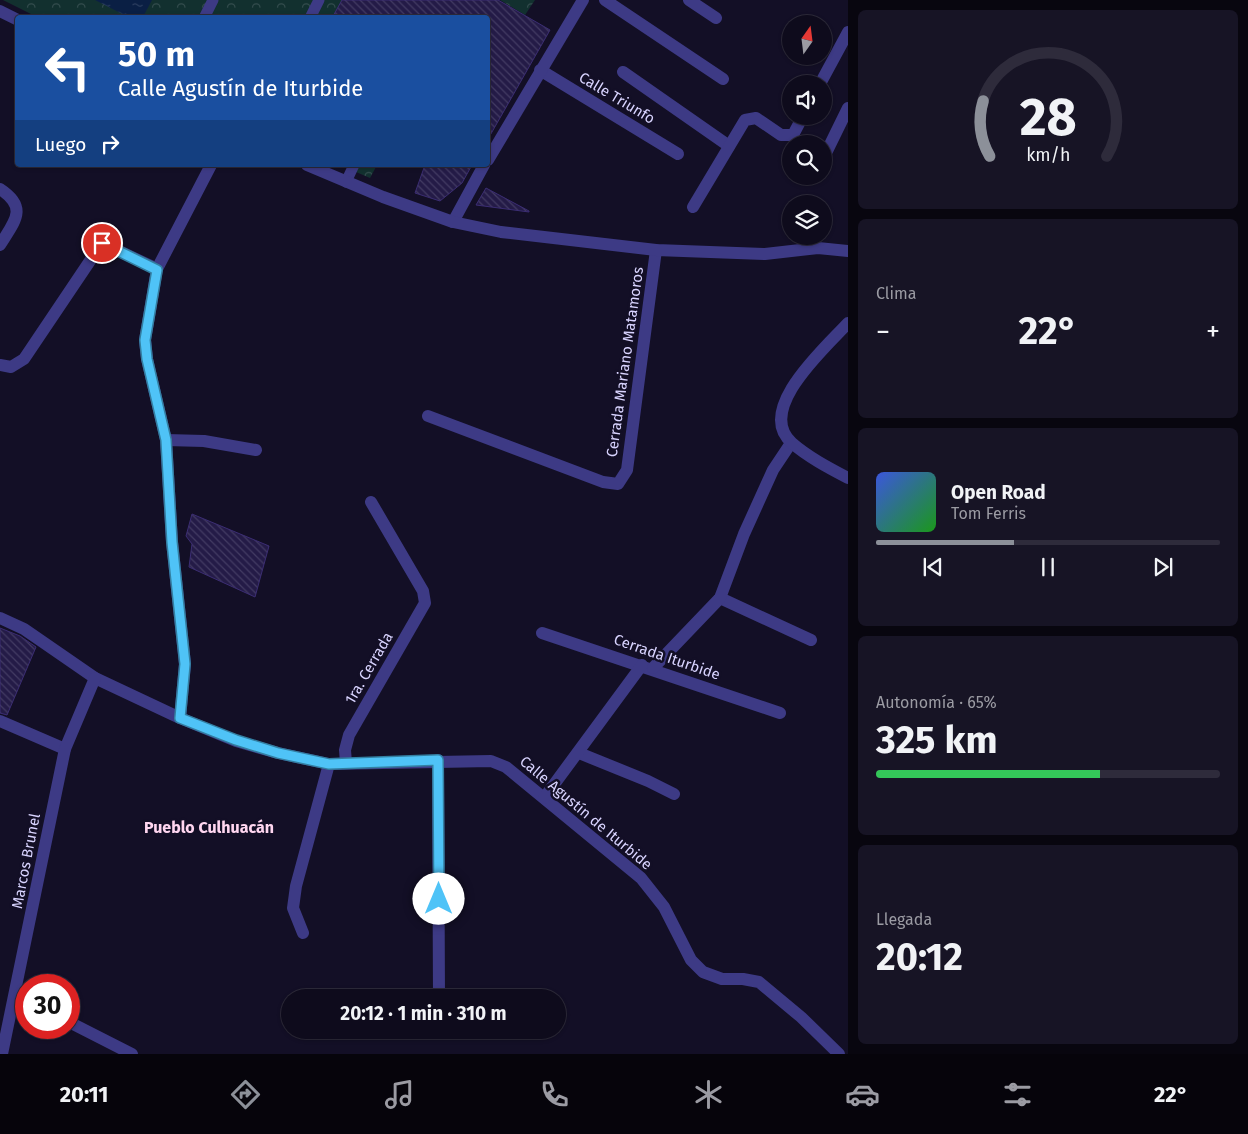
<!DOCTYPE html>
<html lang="es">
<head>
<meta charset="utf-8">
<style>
	:root { --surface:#0e0b1c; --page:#171425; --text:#f1f3f6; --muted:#9b9ba3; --line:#2e2b3b; --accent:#8c9099 }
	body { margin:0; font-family:"Fira Sans",sans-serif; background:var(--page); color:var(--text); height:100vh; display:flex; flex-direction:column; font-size:19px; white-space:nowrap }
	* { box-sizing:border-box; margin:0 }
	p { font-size:16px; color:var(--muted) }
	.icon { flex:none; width:28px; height:28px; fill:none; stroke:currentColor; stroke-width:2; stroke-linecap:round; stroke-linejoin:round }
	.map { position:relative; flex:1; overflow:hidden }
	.drawer { display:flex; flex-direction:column; gap:10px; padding:10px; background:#08060f; width:400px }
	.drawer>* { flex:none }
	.top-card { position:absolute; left:15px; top:15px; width:475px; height:152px; border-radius:5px; box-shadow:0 1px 4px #0004,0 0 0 1px var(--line); background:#1a4fa0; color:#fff; overflow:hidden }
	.needle { width:32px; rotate:14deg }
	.buttons { position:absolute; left:782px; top:15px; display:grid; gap:10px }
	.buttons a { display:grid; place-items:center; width:50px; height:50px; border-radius:50%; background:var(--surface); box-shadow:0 1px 4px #0004,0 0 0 1px var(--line); font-size:25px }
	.speed { position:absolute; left:15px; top:974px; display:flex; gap:10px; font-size:25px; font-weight:700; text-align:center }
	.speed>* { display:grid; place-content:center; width:65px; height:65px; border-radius:50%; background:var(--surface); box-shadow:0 1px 4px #0004,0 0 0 1px var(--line); line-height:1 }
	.speed .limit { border:8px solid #d22; background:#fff; color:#111 }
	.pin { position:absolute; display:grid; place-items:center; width:42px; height:42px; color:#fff; margin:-21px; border:2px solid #fff; border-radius:50%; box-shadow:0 1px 5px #0007 }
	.me { position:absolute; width:55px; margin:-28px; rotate:0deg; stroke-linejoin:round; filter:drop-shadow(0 0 4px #0008) }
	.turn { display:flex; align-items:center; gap:18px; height:105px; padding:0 20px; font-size:22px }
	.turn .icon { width:65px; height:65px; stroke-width:2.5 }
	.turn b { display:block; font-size:35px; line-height:42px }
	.then { display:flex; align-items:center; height:48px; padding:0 20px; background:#0003; gap:10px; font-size:19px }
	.big { font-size:38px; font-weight:700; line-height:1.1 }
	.drawer .card { flex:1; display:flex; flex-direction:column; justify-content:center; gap:8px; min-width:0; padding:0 18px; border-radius:8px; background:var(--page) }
	.drawer .dial { align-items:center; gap:0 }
	.dial svg { height:130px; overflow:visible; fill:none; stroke:var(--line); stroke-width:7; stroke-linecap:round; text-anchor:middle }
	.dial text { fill:var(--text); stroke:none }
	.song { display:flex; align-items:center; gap:15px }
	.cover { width:60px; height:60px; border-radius:8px; background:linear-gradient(135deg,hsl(230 70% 55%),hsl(120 70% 35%)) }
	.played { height:5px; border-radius:2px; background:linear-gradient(90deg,var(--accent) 40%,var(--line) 40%) }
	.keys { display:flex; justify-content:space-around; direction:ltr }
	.heat { display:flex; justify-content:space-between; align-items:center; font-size:28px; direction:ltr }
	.charge { height:8px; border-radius:4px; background:linear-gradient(90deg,#34c759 65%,var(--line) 0) }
	.trip { position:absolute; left:281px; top:989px; width:285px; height:50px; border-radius:25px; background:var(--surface); box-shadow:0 1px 4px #0004,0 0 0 1px var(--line); font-weight:700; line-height:50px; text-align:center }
	.tabs { display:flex; height:80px; justify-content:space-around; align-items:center; background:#06040b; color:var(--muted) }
	.tabs .icon { width:35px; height:35px }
	.tabs .selected { color:var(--accent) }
	.tabs b { font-size:22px; color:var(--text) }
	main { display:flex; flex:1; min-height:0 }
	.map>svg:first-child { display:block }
</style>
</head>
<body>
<main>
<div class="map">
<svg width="848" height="1054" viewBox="0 0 848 1054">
	<defs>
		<pattern id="forest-crowns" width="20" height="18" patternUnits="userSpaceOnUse" patternTransform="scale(1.25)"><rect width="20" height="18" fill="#12302f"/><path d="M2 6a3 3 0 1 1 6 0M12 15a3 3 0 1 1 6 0" fill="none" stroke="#344d4e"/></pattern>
		<pattern id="water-ripples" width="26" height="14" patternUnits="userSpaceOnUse" patternTransform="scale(1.25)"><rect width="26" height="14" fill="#0a1f44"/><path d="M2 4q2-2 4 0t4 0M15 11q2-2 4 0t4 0" fill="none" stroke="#2d3f60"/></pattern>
		<pattern id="building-back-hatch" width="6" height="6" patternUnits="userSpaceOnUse" patternTransform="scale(1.25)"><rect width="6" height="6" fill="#241b47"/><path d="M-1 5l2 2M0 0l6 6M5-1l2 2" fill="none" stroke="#433b63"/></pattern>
	</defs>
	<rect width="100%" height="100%" fill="#130f26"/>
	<g fill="url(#forest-crowns)">
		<polygon points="3,0 436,0 427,18 39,18"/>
		<polygon points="500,0 535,0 525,15"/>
		<polygon points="340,165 377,165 370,178"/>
	</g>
	<polygon fill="url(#water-ripples)" points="95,0 152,0 143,17 128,17"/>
	<g fill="url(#building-back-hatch)" stroke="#3b2d73">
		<polygon points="342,0 498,0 550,30 488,139 488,18 332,18"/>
		<polygon points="425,165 472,165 462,183 440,201 415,193"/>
		<polygon points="486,188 529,211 529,212 476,205"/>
		<polygon points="192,514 269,546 255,597 189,567 192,544 186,536"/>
		<polygon points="0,628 20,636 36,647 7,715 0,713"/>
	</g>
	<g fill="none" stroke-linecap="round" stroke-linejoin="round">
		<g stroke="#3d3a85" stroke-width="11">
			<polyline points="204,18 213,0"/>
			<polyline points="310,18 319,0"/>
			<polyline points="346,182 354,165"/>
		</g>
		<polyline stroke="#3d3a85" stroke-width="12" points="157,269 211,165"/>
		<g stroke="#3d3a85" stroke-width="12">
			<polyline points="605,0 723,79"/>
			<polyline points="689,0 716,18"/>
			<polyline points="540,70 678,154"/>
			<polyline points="623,72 729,146"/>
			<polyline points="820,84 848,32"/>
			<polyline points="824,157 848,108"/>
			<polyline points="488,160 583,0"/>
			<path d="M0 189C29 208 14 222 0 245"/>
			<polyline points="693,207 745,120 756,118 781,135 793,135 803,116"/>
			<polyline points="453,222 484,165"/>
			<polyline points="0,365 11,367 24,359 102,243 157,269 145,340 147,359 166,440 172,542 185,664 180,718"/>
			<polyline points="428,416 603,482 618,484 627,470 656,250"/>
			<polyline points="166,440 204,441 256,450"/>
			<polyline points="720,598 811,640"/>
			<polyline points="0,618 24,629 95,678 180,718 236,741 278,753 329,764 491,761 506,767 641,878 664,907 691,960 703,972 722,979 743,979 759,982 801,1017 839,1054"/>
			<polyline points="542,633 780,713"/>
			<polyline points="653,668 720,598 744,534 773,470 791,443"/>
			<polyline points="0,721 65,749"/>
			<polyline points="579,753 648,781 674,794"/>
			<polyline points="438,760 439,998"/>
			<polyline points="346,763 345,750 349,735 425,603 423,591 371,502"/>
			<polyline points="544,798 642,665"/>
			<polyline points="303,933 293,908 296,886 329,764"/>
			<polyline points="69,1022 132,1054"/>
			<polyline points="2,1054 65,749 95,678"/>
		</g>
		<g stroke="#3d3a85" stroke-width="12">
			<polyline points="0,11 18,20"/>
			<polyline points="307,165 383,197 453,222 501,232 656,250 765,254 818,248 848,251"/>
			<path d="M848 323C826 347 754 410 792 443 808 457 829 468 848 478"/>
		</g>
	</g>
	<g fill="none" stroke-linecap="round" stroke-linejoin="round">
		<g stroke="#337fa1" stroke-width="12">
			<polyline id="route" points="102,243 157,270 145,340 147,359 166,440 172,542 185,664 180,718 236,740 278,753 329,764 438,760 439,899"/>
		</g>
		<use href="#route" stroke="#4fc3f7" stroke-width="9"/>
	</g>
	<g text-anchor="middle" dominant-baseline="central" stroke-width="5" stroke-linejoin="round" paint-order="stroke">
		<g font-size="15" fill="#d9d4ff" stroke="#130f26">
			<text transform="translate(617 98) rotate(31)">Calle Triunfo</text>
			<text transform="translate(625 362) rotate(-82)">Cerrada Mariano Matamoros</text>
			<text transform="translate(667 657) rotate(19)">Cerrada Iturbide</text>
			<text transform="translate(369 668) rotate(-60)">1ra. Cerrada</text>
			<text transform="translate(586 813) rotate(40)">Calle Agustín de Iturbide</text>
			<text transform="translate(26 861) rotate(-79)">Marcos Brunel</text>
		</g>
		<g font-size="16" font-weight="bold" fill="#ffd6f0" stroke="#130f26">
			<text x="209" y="827">Pueblo Culhuacán</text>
		</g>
	</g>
</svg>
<div class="buttons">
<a><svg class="needle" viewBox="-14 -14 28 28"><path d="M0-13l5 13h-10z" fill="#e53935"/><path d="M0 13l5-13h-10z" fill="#9b9ba3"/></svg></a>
<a><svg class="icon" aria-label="sound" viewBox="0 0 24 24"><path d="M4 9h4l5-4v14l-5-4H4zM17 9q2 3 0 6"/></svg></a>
<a><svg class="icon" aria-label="search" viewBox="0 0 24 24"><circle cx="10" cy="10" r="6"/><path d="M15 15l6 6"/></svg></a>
<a><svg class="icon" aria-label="layers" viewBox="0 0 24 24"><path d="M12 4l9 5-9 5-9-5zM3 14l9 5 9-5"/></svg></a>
</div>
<div class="speed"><div class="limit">30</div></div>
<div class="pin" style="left:102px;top:243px;background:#d93025"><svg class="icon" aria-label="arrive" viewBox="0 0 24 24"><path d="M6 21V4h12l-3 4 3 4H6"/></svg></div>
<svg class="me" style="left:439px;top:899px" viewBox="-20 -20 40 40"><circle r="19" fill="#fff"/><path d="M0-13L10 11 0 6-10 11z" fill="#4fc3f7"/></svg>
<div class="trip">20:12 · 1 min · 310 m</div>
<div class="top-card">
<div class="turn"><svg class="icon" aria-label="left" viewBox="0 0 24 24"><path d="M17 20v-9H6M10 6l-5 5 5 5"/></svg><div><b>50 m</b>Calle Agustín de Iturbide</div></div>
<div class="then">Luego<svg class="icon" aria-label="right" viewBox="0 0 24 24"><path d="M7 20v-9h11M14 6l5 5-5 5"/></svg></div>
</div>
</div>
<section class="drawer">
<div class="card dial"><svg viewBox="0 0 100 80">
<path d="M14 69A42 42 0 1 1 86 69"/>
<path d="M14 69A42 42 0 0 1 10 35" stroke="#8c9099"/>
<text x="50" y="56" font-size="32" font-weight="700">28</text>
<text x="50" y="72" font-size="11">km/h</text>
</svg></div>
<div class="card"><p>Clima</p>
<div class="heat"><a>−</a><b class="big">22°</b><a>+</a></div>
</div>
<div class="card">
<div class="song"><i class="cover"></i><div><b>Open Road</b><p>Tom Ferris</p></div></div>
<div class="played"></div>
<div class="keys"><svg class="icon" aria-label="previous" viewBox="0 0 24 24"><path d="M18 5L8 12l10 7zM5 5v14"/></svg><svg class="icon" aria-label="pause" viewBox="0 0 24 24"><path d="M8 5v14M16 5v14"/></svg><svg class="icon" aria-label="next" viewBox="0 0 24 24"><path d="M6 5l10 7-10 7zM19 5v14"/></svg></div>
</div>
<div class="card"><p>Autonomía · 65%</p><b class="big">325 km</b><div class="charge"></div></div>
<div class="card"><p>Llegada</p><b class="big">20:12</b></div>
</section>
</main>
<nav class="tabs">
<b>20:11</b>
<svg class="icon selected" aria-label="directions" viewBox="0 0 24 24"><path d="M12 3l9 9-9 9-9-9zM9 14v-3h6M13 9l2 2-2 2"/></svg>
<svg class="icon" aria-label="music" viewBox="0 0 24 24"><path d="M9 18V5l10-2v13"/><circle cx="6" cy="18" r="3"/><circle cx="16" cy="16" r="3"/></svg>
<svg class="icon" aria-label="phone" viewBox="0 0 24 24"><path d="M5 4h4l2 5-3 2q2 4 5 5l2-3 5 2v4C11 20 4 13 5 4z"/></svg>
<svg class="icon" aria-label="climate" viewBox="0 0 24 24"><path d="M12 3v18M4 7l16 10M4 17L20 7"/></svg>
<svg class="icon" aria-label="car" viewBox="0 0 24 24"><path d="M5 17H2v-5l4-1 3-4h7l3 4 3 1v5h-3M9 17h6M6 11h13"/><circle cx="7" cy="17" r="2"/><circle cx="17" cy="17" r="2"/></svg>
<svg class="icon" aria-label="filters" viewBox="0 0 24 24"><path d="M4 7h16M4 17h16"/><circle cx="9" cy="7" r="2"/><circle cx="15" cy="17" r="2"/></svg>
<b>22°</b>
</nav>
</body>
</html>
